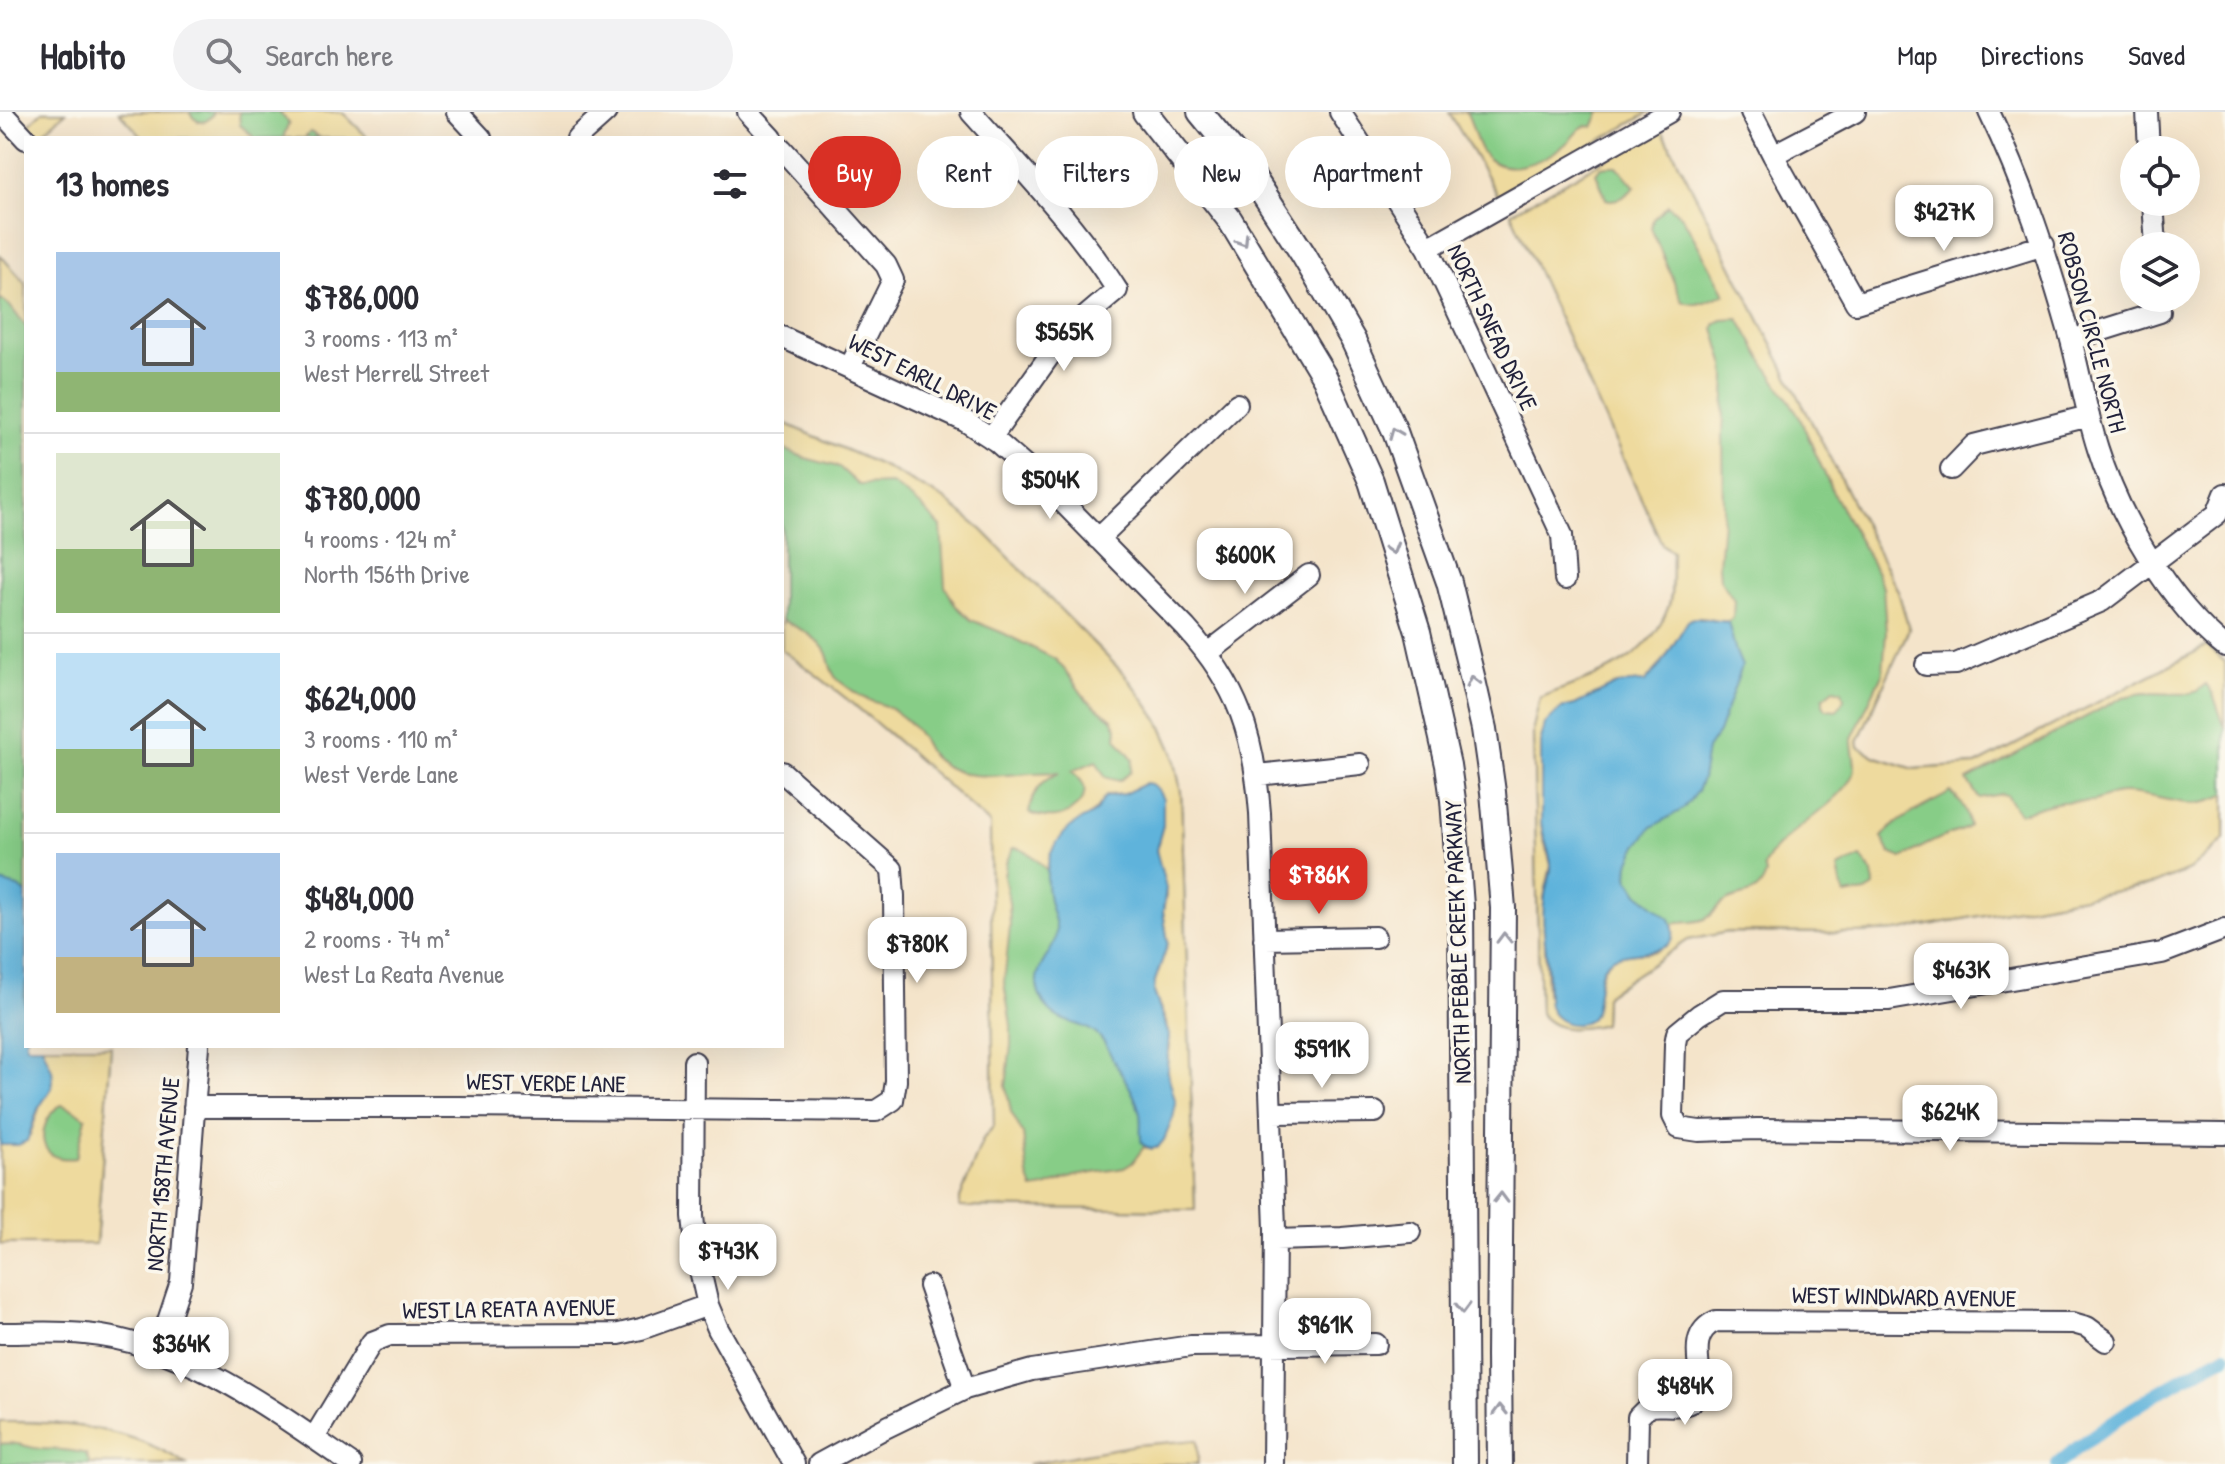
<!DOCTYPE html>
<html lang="en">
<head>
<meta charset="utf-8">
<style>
	body { margin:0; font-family:"Patrick Hand",sans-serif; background:#f2f2f3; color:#2b2b33; height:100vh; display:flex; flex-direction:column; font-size:30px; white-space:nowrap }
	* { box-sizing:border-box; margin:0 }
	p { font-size:26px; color:#7c7c81 }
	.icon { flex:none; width:44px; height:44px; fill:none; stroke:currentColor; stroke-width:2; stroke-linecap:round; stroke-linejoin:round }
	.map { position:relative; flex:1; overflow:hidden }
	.side { position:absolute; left:24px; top:24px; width:760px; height:912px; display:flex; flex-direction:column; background:#fff; border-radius:0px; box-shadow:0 8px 32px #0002 }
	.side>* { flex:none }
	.top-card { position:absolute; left:808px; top:24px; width:760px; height:72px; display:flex; gap:16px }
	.tools { position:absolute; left:2120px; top:24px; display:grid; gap:16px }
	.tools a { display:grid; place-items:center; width:80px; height:80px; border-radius:50%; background:#fff; box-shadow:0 8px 32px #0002; font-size:40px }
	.price { position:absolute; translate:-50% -68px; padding:0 18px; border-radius:16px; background:#fff; color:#222; font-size:26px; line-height:52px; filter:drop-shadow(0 2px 4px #0008) }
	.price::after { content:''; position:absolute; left:50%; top:48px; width:24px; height:18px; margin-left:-12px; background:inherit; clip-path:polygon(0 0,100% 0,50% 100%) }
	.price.current { background:#d93025; color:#fff }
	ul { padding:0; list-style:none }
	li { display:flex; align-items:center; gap:24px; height:200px; padding:0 32px }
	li+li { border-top:2px solid #e1e1e2 }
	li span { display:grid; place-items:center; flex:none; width:224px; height:160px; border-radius:0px; color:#555 }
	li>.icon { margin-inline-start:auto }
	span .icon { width:96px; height:96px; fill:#fffc; stroke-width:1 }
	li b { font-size:34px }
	h2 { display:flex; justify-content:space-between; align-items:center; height:96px; padding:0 32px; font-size:34px }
	.pill { padding:0 28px; border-radius:36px; background:#fff; box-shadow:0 8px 32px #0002; font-size:28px; line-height:72px }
	.pill.current { background:#d93025; color:#fff }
	header { display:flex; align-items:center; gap:48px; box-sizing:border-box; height:112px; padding:0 40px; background:#fff; border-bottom:2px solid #e1e1e2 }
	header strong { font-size:38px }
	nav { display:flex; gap:44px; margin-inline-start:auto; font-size:28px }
	.search { width:560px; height:72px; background:#f2f2f3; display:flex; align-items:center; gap:20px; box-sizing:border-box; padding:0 28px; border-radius:44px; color:#7c7c81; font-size:30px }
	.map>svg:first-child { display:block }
	.green { fill:#87cd87; stroke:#547861; stroke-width:2 }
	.sand { fill:#eeda9e; stroke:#887e6c; stroke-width:2; fill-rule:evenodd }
	.water { fill:#5fb3db; stroke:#406a8b; stroke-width:2 }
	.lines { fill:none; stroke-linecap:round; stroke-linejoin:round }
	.canal { stroke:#5fb3db; stroke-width:14 }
	.minor-casing { stroke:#423f50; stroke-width:24 }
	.major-casing { stroke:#423f50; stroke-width:28 }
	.minor { stroke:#fff; stroke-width:20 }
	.major { stroke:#fff; stroke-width:24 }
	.oneway { stroke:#9c9ca7 }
	.labels { text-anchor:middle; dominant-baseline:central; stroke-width:7; stroke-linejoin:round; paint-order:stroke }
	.street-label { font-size:24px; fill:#22223b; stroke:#fbf7ec }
</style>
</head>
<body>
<header>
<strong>Habito</strong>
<div class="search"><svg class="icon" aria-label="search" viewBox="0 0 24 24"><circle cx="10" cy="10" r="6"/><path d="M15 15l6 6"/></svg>Search here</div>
<nav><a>Map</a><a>Directions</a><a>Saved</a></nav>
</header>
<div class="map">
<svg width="2225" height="1352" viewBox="0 0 2225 1352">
	<rect width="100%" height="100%" fill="#fbf7ec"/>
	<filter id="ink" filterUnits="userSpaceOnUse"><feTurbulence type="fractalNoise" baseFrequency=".0125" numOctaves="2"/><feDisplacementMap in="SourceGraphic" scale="16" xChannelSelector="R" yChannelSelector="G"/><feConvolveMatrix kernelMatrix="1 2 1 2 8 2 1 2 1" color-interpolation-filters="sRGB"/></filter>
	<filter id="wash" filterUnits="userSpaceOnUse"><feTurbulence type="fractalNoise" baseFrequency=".006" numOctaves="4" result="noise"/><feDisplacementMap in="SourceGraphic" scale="32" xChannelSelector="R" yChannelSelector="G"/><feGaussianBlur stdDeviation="1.8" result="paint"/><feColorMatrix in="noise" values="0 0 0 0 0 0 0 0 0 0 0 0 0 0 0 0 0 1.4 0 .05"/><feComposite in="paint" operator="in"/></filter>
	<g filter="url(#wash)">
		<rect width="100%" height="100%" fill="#f4e4ca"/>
		<path class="green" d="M119,0h223l26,26h-225z
			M1449,0h201l-151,85z
			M1661,16l237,463 11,38 -51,112 1,6 17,10 38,12 62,-4 231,-119 18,16v177l-36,31 -34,14 -259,47 -40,2 -128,-1 -40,8 -81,54 -2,3 -1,27c-23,5 -47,10 -64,-11l-7,-284 7,-31c51,-22 107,-32 128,-90 6,-14 3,-41 4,-56l-10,-8 -151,-331z
			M0,143l26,29v762h85l-15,198h-96z
			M782,310l105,46 57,31 38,31 142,144 18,23 18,26 13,29 8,40 14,418 -235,-3v-8l23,-60 11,-13 -4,-302c-67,-61 -134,-122 -208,-174z
			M0,1310c64,-1 131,6 186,42h-186z"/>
		<path class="sand" d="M42,0h24l-29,26 -11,-11z
			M119,0h70c7,12 18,14 25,0h25l1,13 15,13h-112z
			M278,0h64l26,26h-47l-11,-6 -5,6h-22l6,-16z
			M1449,0h17c8,13 8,29 17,41 21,26 59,9 80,-7 7,-5 12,-13 18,-18 6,-4 6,-2 12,-1l7,-15h50l-151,85z
			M1661,16l237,463 11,38 -51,112 1,6 17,10 38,12 62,-4 231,-119 18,16v66l-12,-34 -7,-10 -9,7 -7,3 -47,-1 -20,4 -156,83 12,18 22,-4 5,1 14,19c14,-5 27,-10 42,-12 10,-1 21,0 31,-1 10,-2 18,-8 29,-8 35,-1 72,23 103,1v45l-36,31 -34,14 -259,47 -40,2 -128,-1 -40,8 -81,54 -2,3 -1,27c-23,5 -47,10 -64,-11l-7,-284 7,-31c51,-22 107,-32 128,-90 6,-14 3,-41 4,-56l-10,-8 -151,-331zM1609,54h8l18,21c-8,8 -18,16 -29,12l-10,-26 5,-6zM1668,93l15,13 42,76c-14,5 -29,15 -43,7l-31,-73 2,-9zM1739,207l25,44 34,51 37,83 39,70 9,20 3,45 -3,40 -31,66c-1,13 6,26 1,38 -15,31 -83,64 -89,91l2,7c-8,26 -23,17 -41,28 -8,4 -11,13 -20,17 -10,4 -22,3 -33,5l1,8 -16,19c-11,3 -22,1 -33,3 -27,5 -24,32 -28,53l-45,4 -4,-18 -3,-70v-26l7,-32 -8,-28 -2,-14 2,-91 19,-24 13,-3 42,-21 28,-2 16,-18 27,-42c4,-2 8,-4 13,-4 12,0 21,8 32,0l1,-18 -14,-21 -1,-14 5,-56 -1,-76 3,-55 -1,-12 -11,-38 2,-5 6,-3zM1951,680c10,11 17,17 18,34l-4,3c-22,7 -43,17 -63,29l-12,-5 -8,-16c18,-21 45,-31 69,-45zM1861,745l12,16 1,14 -8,5 -21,3 -3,-7 -4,-20z
			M0,143l26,29v43l-16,-21 -10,-8z
			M782,310l105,46 57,31 38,31 142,144 18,23 18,26 13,29 8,40 14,418 -235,-3v-8l23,-60 11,-13 -4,-302c-67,-61 -134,-122 -208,-174v-30c16,8 35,16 44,32 4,9 4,21 12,28 4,3 20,15 24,17 11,6 24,7 34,15 9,6 19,16 25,26 5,7 7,15 13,20 34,31 85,11 125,15 -19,7 -27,21 -30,40 8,3 16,5 26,4 13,-1 33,-15 29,-31 -2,-6 -8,-11 -12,-15l24,-10 9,16 14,4 12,-9 2,-13 -17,-21 1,-10 -5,-9 -26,-20 -22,-30 -9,-10 -52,-26 -32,-13 -16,-15 -10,-19 -4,-59 -20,-21 -29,-22 -33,1 -20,-18 -34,-9 -23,-10zM1146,671l17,16v26l-7,24 2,13 6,17 2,18 -3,14 5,32 -13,38 -1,11 12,30 4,24 -3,18 2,13 -11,70 -7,2 -7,-2 -12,16 -8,5 -49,8 -30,11 -12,2 -5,-14 -5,-41 -12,-22 -5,-26 5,-41v-20l-7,-42 6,-57 -1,-24 -5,-26 2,-13 7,-15c16,1 24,13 35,23 3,-31 20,-38 42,-56 7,-5 12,-13 17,-20l17,-1z
			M1834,577l8,2 2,8 -7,11 -11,-1 -3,-5v-6z
			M42,934h69l-15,198h-96v-99h18l12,-10 22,-64zM62,993l10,4 14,9 -10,40c-8,1 -19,1 -25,-4 -16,-12 -5,-43 11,-49z
			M0,1310c64,-1 131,6 186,42h-96l-4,-10c-16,-5 -30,-4 -46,-5 -14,-2 -26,-8 -40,-5z
			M1197,1328l1,18 -1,6h-169l108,-19z"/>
		<path class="water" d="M1693,506l35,4 8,30 6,14 -24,67 -11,16 -5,30 -5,12 -14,18 -31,18 -15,19 -8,17 -1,14 10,16 32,26c18,42 -41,28 -59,40 -23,15 -2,63 -33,65 -8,1 -17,-2 -23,-8 -3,-3 -5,-6 -6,-10 -2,-10 -1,-21 -1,-31 -1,-26 -8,-54 -3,-80 1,-10 7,-19 6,-30 -1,-14 -8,-27 -10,-42v-83l4,-16 17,-16 13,-3 34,-17 9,-4 27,-2 16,-17 27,-44z
			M1146,671l5,1 7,6 5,9v26l-7,25 10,38 -3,23 5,32 -13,38 -1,11 15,43 -2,35 9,34 -3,14 -9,22 -6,7 -7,2 -9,-5c-3,-10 0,-20 -2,-30 -4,-19 -14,-33 -24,-49 -8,-13 -10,-26 -24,-34 -16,-10 -36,-8 -47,-26 -23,-36 10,-46 11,-73 1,-9 -3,-16 -5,-24 -5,-16 -6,-39 0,-55 6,-12 16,-25 28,-32 5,-3 11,-5 16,-9 4,-4 6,-10 10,-15l19,-3z
			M0,770l18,5 8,6v88c-4,20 0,44 0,65h16l10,24 1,10 -1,8 -14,21 -11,32 -9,4h-18z"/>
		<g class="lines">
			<path class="canal" d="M2058,1352c50,-43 108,-78 167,-108"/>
		</g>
	</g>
	<g filter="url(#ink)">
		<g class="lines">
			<defs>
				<path id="minor" d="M1,0l25,27
					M457,0l24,26
					M748,0l24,26
					M971,0c51,57 105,113 146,178l-33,28 -34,37 -59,83
					M1340,0l88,136 134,287 3,44
					M1751,0l22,43 83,148 188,-58
					M1989,0c35,72 59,147 81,224 10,37 16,76 28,113 21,67 71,154 127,198
					M2147,0l2,38
					M577,26l29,-26
					M782,37l104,116 7,15 -43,87
					M1773,43l82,-43
					M2153,90l3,44
					M1428,136l241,-136
					M782,225l183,84 31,20 49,43 141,144c53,59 68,107 74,185l15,416 -2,235
					M2071,228l89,-28 -1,-14
					M1951,357l23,-24 115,-29
					M1098,427l139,-135
					M1208,541l101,-78
					M1926,553l30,-1 146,-63 115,-87 8,-20
					M1257,663l103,-11
					M2225,817l-63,24 -273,47h-166l-24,15 -22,18 -2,11 -2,72 6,12 20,3 58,-2 468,5
					M1264,827l111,-2
					M694,950l-1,154 4,41 11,48 10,24 76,135
					M194,995h263l419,4 17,-11 3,-19 -2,-185 -2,-27 -110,-97
					M1271,1001l104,-1
					M1275,1128l67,-2 68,-6
					M929,1174l36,103
					M0,1221c28,0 57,-2 85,1 97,8 189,77 266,130
					M158,1239l23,-69 18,-236
					M314,1326l58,-96 18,-7 229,-1 22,-5 67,-24
					M819,1352l64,-35 82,-40 67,-19 159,-24 185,-2
					M1637,1352l1,-47 11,-11c13,-2 33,3 44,-5 21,-14 -15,-64 23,-80l357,2 14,4 19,14"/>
				<path id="major" d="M1145,0l85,108 95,158 46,103 47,151 30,133 5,35 8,106 4,558
					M1200,0l51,62 52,80 50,86 41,89 55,153 24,98 11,49 9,63 10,116 -4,448 1,108"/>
			</defs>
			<use href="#minor" class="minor-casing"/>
			<use href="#major" class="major-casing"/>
			<use href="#minor" class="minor"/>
			<use href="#major" class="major"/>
		</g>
		<defs><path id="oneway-chevron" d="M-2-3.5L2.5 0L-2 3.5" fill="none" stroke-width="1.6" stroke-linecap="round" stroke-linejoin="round" transform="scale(2)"/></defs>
		<g class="oneway">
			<use href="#oneway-chevron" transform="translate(1243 129) rotate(58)"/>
			<use href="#oneway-chevron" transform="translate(1395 321) rotate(-112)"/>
			<use href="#oneway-chevron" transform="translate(1392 437) rotate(73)"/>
			<use href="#oneway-chevron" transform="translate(1473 569) rotate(-103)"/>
			<use href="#oneway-chevron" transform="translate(1504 826) rotate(-91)"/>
			<use href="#oneway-chevron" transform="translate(1501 1086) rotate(-89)"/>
			<use href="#oneway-chevron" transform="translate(1463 1196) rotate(89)"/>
			<use href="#oneway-chevron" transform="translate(1500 1298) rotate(-91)"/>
		</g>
	</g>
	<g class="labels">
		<g class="street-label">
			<text transform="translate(1493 215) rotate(65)">NORTH SNEAD DRIVE</text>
			<text transform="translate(2093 220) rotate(75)">ROBSON CIRCLE NORTH</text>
			<text transform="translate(923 264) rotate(27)">WEST EARLL DRIVE</text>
			<text transform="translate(1457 830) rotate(-92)">NORTH PEBBLE CREEK PARKWAY</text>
			<text transform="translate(546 970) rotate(1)">WEST VERDE LANE</text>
			<text transform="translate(162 1062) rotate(-85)">NORTH 158TH AVENUE</text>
			<text transform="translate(1904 1184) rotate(1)">WEST WINDWARD AVENUE</text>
			<text transform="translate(509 1196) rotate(-1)">WEST LA REATA AVENUE</text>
		</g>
	</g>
</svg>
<div class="tools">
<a><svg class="icon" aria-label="locate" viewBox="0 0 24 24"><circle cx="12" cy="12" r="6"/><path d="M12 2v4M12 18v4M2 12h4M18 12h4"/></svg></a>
<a><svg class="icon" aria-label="layers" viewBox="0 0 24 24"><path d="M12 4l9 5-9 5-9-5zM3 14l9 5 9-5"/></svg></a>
</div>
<b class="price" style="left:1944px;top:141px">$427K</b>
<b class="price" style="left:1064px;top:261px">$565K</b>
<b class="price" style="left:1050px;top:409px">$504K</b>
<b class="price" style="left:1245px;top:484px">$600K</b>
<b class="price current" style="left:1319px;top:804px">$786K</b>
<b class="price" style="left:917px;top:873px">$780K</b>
<b class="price" style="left:1961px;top:899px">$463K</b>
<b class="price" style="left:1322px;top:978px">$591K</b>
<b class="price" style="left:1950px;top:1041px">$624K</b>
<b class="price" style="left:728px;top:1180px">$743K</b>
<b class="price" style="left:1325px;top:1254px">$961K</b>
<b class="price" style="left:181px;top:1273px">$364K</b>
<b class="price" style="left:1685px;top:1315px">$484K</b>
<div class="top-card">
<a class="pill current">Buy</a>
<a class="pill">Rent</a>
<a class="pill">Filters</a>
<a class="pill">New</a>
<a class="pill">Apartment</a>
</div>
<section class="side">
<h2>13 homes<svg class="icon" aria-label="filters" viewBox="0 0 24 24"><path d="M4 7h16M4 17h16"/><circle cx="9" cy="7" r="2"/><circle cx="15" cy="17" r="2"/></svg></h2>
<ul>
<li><span style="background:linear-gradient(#a9c7e8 75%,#8fb573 0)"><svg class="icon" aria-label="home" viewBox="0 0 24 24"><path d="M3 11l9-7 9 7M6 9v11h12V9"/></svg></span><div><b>$786,000</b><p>3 rooms · 113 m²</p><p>West Merrell Street</p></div></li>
<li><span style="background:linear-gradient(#dfe7d0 60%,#8fb573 0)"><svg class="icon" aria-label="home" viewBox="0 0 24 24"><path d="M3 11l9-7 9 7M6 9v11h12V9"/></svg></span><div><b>$780,000</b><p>4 rooms · 124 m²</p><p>North 156th Drive</p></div></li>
<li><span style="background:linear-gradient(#bfe0f5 60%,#8fb573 0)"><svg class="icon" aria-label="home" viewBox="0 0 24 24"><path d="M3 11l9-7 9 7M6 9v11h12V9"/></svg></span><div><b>$624,000</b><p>3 rooms · 110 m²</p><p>West Verde Lane</p></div></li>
<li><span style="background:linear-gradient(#a9c7e8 65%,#c2b280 0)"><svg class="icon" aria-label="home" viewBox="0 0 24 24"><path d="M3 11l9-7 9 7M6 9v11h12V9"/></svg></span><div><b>$484,000</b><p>2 rooms · 74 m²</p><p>West La Reata Avenue</p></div></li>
</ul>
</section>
</div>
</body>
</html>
